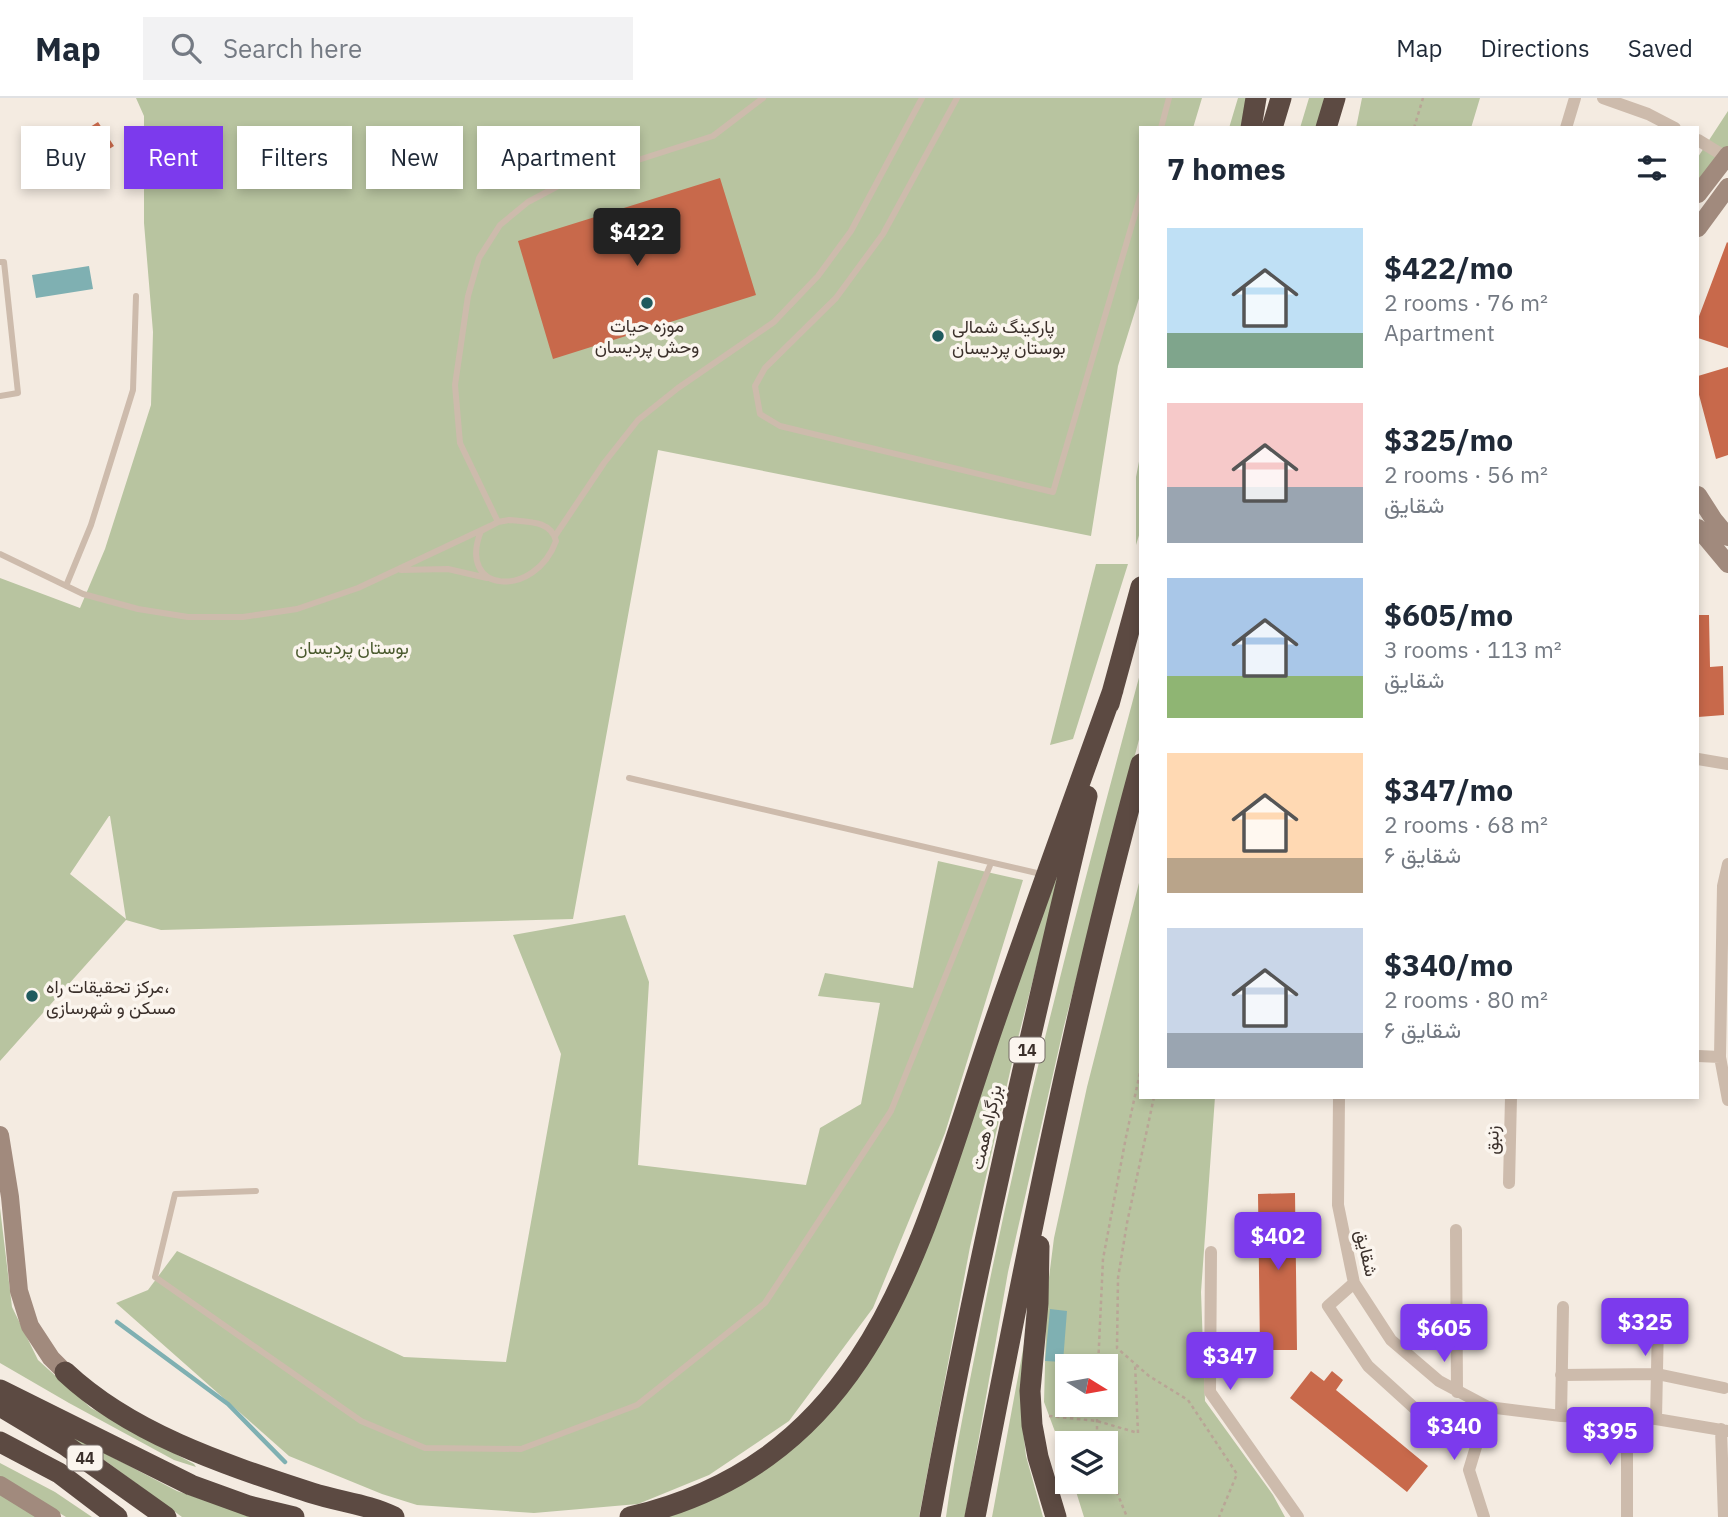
<!DOCTYPE html>
<html lang="en">
<head>
<meta charset="utf-8">
<style>
	body { margin:0; font-family:"IBM Plex Sans",Vazirmatn,sans-serif; background:#f2f2f3; color:#1f2937; height:100vh; display:flex; flex-direction:column; font-size:26px; white-space:nowrap }
	* { box-sizing:border-box; margin:0 }
	p { font-size:23px; color:#747a83 }
	.icon { flex:none; width:38px; height:38px; fill:none; stroke:currentColor; stroke-width:2; stroke-linecap:round; stroke-linejoin:round }
	.map { position:relative; flex:1; overflow:hidden }
	.side { position:absolute; left:1139px; top:28px; width:560px; height:973px; display:flex; flex-direction:column; background:#fff; border-radius:0px; box-shadow:0 4px 10px #0003 }
	.side>* { flex:none }
	.top-card { position:absolute; left:21px; top:28px; width:665px; height:63px; display:flex; gap:14px }
	.needle { width:46px; rotate:101deg }
	.tools { position:absolute; left:1055px; top:1256px; display:grid; gap:14px }
	.tools a { display:grid; place-items:center; width:63px; height:63px; border-radius:0px; background:#fff; box-shadow:0 4px 10px #0003; font-size:35px }
	.price { position:absolute; translate:-50% -60px; padding:0 16px; border-radius:7px; background:#7c3aed; color:#fff; font-size:23px; line-height:46px; filter:drop-shadow(0 2px 4px #0008) }
	.price::after { content:''; position:absolute; left:50%; top:42px; width:21px; height:16px; margin-left:-10px; background:inherit; clip-path:polygon(0 0,100% 0,50% 100%) }
	.price.active { background:#222; color:#fff }
	ul { padding:0; list-style:none }
	li { display:flex; align-items:center; gap:21px; height:175px; padding:0 28px }
	li span { display:grid; place-items:center; flex:none; width:196px; height:140px; border-radius:0px; color:#555 }
	li>.icon { margin-inline-start:auto }
	span .icon { width:84px; height:84px; fill:#fffc; stroke-width:1 }
	li b { font-size:30px }
	h2 { display:flex; justify-content:space-between; align-items:center; height:84px; padding:0 28px; font-size:30px }
	.chip { padding:0 24px; border-radius:0px; background:#fff; box-shadow:0 4px 10px #0003; font-size:24px; line-height:63px }
	.chip.active { background:#7c3aed; color:#fff }
	header { display:flex; align-items:center; gap:42px; box-sizing:border-box; height:98px; padding:0 35px; background:#fff; border-bottom:2px solid #e0e1e3 }
	header strong { font-size:33px }
	nav { display:flex; gap:38px; margin-inline-start:auto; font-size:24px }
	.search { width:490px; height:63px; background:#f2f2f3; display:flex; align-items:center; gap:18px; box-sizing:border-box; padding:0 24px; border-radius:0px; color:#747a83; font-size:26px }
	.map>svg:first-child { display:block }
	.green { fill:#b8c4a0; fill-rule:evenodd }
	.water { fill:#7fb0b2 }
	.lines { fill:none; stroke-linecap:round; stroke-linejoin:round }
	.stream { stroke:#7fb0b2; stroke-width:4.5 }
	.building { fill:#c8694b }
	.path { stroke:#b9a596; stroke-width:2.5; stroke-dasharray:3.5 3.5; stroke-linecap:butt }
	.lane { stroke:#cdbbac; stroke-width:6 }
	.street { stroke:#cdbbac; stroke-width:12 }
	.secondary { stroke:#a18a7d; stroke-width:18 }
	.highway { stroke:#5c4a42; stroke-width:21 }
	.poi-dot { fill:#1f5a5e; stroke:#fbf5ee; stroke-width:2.5 }
	.labels { text-anchor:middle; dominant-baseline:central; stroke-width:7; stroke-linejoin:round; paint-order:stroke }
	.shield { fill:#fbf5ee; stroke:#756b66; stroke-width:2 }
	.shield-label { font-size:16px; font-weight:bold; fill:#3b302b }
	.poi-label { font-size:18px; fill:#3b302b; stroke:#fbf5ee; text-anchor:start }
	.park-label { font-size:18px; fill:#4a5a2e; stroke:#fbf5ee }
	.street-label { font-size:18px; fill:#3b302b; stroke:#fbf5ee }
</style>
</head>
<body>
<header>
<strong>Map</strong>
<div class="search"><svg class="icon" aria-label="search" viewBox="0 0 24 24"><circle cx="10" cy="10" r="6"/><path d="M15 15l6 6"/></svg>Search here</div>
<nav><a>Map</a><a>Directions</a><a>Saved</a></nav>
</header>
<div class="map">
<svg width="1728" height="1419" viewBox="0 0 1728 1419">
	<rect width="100%" height="100%" fill="#f4ebe1"/>
	<path class="green" d="M136,0h1066l-9,30h-52v164l-23,74 -27,170 -433,-86 -85,469 -412,11 -35,-10 -126,141v-483l80,30 25,-59 46,-144 2,-73 -9,-109v-107zM109,718h1l16,103 -56,-45z
		M1238,0h13l-6,30h-16z
		M1309,0h16l-9,30h-16z
		M1362,0h118l-9,30h-115z
		M1728,13v36l-30,40v-30z
		M1141,353v78l-5,16v-68z
		M1096,466h32l-55,175 -23,6z
		M1141,572v62l-77,294 -56,246 -43,245h-19c9,-68 24,-136 37,-203 43,-217 101,-431 158,-644z
		M1066,753l-51,199 -45,197 -51,270h-267l144,-73 24,-22 25,-28 24,-33 31,-57z
		M938,763l85,19 -78,253 -72,175 -84,113 -80,54 -71,29 -104,9 -117,-8 -35,-11 -93,-38 -173,-153 32,-13 29,-39 227,106 102,5 55,-308 -48,-119 112,-20 24,67 -11,183 168,20 14,-57 41,-24 19,-101 -62,-7 7,-23 88,15z
		M1141,777v222h74l-14,195 4,109 68,94 12,22h-201l-11,-35h33v-38h-38l-1,20 -23,-62 3,-109 7,-55 33,-151zM1068,1269h38v38h-38z
		M0,1110l12,99 26,53 53,48 103,56 2,3 -22,-7 -105,-57 -69,-40z
		M1032,1203l-11,110 5,45 17,61h-51z
		M13,1307l164,86 79,26h-74l-75,-55z
		M0,1365l55,29 37,25h-26l-66,-40z
		M0,1394l42,25h-42z"/>
	<path class="water" d="M89,168l4,23 -57,9 -4,-23z
		M1050,1211l17,2 -4,51 -18,-1z"/>
	<g class="lines">
		<path class="stream" d="M117,1224l111,82 57,58"/>
	</g>
	<path class="building" d="M98,24l16,24 -28,17 -15,-24z
		M720,80l36,117 -203,64 -35,-118z
		M1727,144l1,1v105l-30,-10v-19z
		M1728,269v88l-12,4 -18,-68v-15z
		M1698,517h11l1,52 13,-1 1,49 -26,2z
		M1295,1095l2,157h-37l-2,-156z
		M1311,1273l13,10 8,-10 11,9 -7,10 92,76 -21,26 -117,-94z"/>
	<g class="lines">
		<path class="path" d="M1414,30l9,-30
			M1154,999l-27,126 -9,55 -1,70 32,28 39,24 49,74 -18,43
			M1098,1269l5,-108 23,-122 15,-69
			M1097,1307v25l3,14
			M1049,1318l48,5 41,12 -3,-70
			M1106,1368l21,51"/>
		<path class="lane" d="M957,0l-74,136 -47,64 -71,70 -10,18 5,28 20,12 273,66 88,-298
			M1161,30l8,-30
			M0,164h4l14,131 -18,3
			M509,422c18,2 42,0 47,21 -21,58 -100,53 -75,-10l17,-9z
			M498,424l-38,-79 -5,-58 13,-89 11,-38 21,-33 28,-23 32,-17 153,-49 50,-38
			M555,438l49,-73 34,-43 40,-32 96,-66 44,-46 33,-45 71,-133
			M0,456l83,40 55,15 50,8h55l54,-8 61,-21 132,-62
			M401,472l47,-1 39,9
			M66,488l25,-61 42,-135 3,-94
			M629,680l412,96
			M256,1093l-81,3 -20,83 206,144 64,27 96,1 116,-44 128,-102 126,-192 100,-248"/>
		<path class="street" d="M1603,0l45,16 27,14
			M1566,30l9,-30
			M1698,42l28,17
			M1698,661l30,5
			M1728,766l-5,22 -3,171 8,43
			M1698,958l22,1
			M1339,999l-1,108 16,78 37,57 48,41 49,26 73,9 95,3 72,12
			M1509,1085l2,-86
			M1456,1132l1,162
			M1211,1154l-1,140 88,125
			M1354,1185l-26,23 40,60 54,49 57,24
			M1561,1277l96,-1 67,14
			M1561,1318l2,-109
			M1656,1321l2,-98
			M1721,1331l3,88
			M1484,1419l-15,-47 19,-63
			M1627,1419v-100"/>
		<path class="secondary" d="M1698,96l30,-39
			M1698,130l30,-41
			M1698,397l16,25 14,17
			M1698,430l30,36
			M0,1037l10,62 9,94 11,35 21,32 14,14
			M0,1387l52,32"/>
		<path class="highway" d="M1251,30l5,-30
			M1272,30l9,-30
			M1326,30l9,-30
			M1109,606l32,-117
			M1039,1148l-1,57 -8,88 2,34 6,32 18,60
			M65,1274c67,63 162,93 247,121 28,9 56,11 82,24
			M0,1292l191,95 58,21 45,11
			M0,1308l65,39 101,72
			M0,1344l59,31 58,44
			M630,1419c253,-59 292,-288 366,-499 38,-110 78,-219 117,-328
			M930,1419c44,-242 100,-481 157,-721
			M975,1419c49,-252 98,-505 166,-753"/>
	</g>
	<g class="poi-dot">
		<circle cx="647" cy="205" r="7"/>
		<circle cx="938" cy="238" r="7"/>
		<circle cx="32" cy="898" r="7"/>
	</g>
	<g class="labels">
		<g class="shield">
			<rect x="1009.5" y="939.5" width="35" height="25" rx="5"/>
			<rect x="67.5" y="1347.5" width="35" height="25" rx="5"/>
		</g>
		<g class="shield-label">
			<text x="1027" y="952">14</text>
			<text x="85" y="1360">44</text>
		</g>
		<g class="poi-label">
			<text x="647" y="227" text-anchor="middle">موزه حیات<tspan x="647" dy="21">وحش پردیسان</tspan></text>
			<text x="952" y="228">پارکینگ شمالی<tspan x="952" dy="21">بوستان پردیسان</tspan></text>
			<text x="46" y="888">مرکز تحقیقات راه،<tspan x="46" dy="21">مسکن و شهرسازی</tspan></text>
		</g>
		<g class="park-label">
			<text x="352" y="549">بوستان پردیسان</text>
		</g>
		<g class="street-label">
			<text transform="translate(986 1029) rotate(-77)">بزرگراه همت</text>
			<text transform="translate(1492 1042) rotate(-89)">زنبق</text>
			<text transform="translate(1367 1155) rotate(77)">شقایق</text>
		</g>
	</g>
</svg>
<div class="tools">
<a><svg class="needle" viewBox="-14 -14 28 28"><path d="M0-13l5 13h-10z" fill="#e53935"/><path d="M0 13l5-13h-10z" fill="#747a83"/></svg></a>
<a><svg class="icon" aria-label="layers" viewBox="0 0 24 24"><path d="M12 4l9 5-9 5-9-5zM3 14l9 5 9-5"/></svg></a>
</div>
<b class="price active" style="left:637px;top:170px">$422</b>
<b class="price" style="left:1278px;top:1174px">$402</b>
<b class="price" style="left:1645px;top:1260px">$325</b>
<b class="price" style="left:1444px;top:1266px">$605</b>
<b class="price" style="left:1230px;top:1294px">$347</b>
<b class="price" style="left:1454px;top:1364px">$340</b>
<b class="price" style="left:1610px;top:1369px">$395</b>
<div class="top-card">
<a class="chip">Buy</a>
<a class="chip active">Rent</a>
<a class="chip">Filters</a>
<a class="chip">New</a>
<a class="chip">Apartment</a>
</div>
<section class="side">
<h2>7 homes<svg class="icon" aria-label="filters" viewBox="0 0 24 24"><path d="M4 7h16M4 17h16"/><circle cx="9" cy="7" r="2"/><circle cx="15" cy="17" r="2"/></svg></h2>
<ul>
<li><span style="background:linear-gradient(#bfe0f5 75%,#7fa58c 0)"><svg class="icon" aria-label="home" viewBox="0 0 24 24"><path d="M3 11l9-7 9 7M6 9v11h12V9"/></svg></span><div><b>$422/mo</b><p>2 rooms · 76 m²</p><p>Apartment</p></div></li>
<li><span style="background:linear-gradient(#f6c9c9 60%,#9aa5b1 0)"><svg class="icon" aria-label="home" viewBox="0 0 24 24"><path d="M3 11l9-7 9 7M6 9v11h12V9"/></svg></span><div><b>$325/mo</b><p>2 rooms · 56 m²</p><p>شقایق</p></div></li>
<li><span style="background:linear-gradient(#a9c7e8 70%,#8fb573 0)"><svg class="icon" aria-label="home" viewBox="0 0 24 24"><path d="M3 11l9-7 9 7M6 9v11h12V9"/></svg></span><div><b>$605/mo</b><p>3 rooms · 113 m²</p><p>شقایق</p></div></li>
<li><span style="background:linear-gradient(#ffd9b3 75%,#b9a48a 0)"><svg class="icon" aria-label="home" viewBox="0 0 24 24"><path d="M3 11l9-7 9 7M6 9v11h12V9"/></svg></span><div><b>$347/mo</b><p>2 rooms · 68 m²</p><p>شقایق ۶</p></div></li>
<li><span style="background:linear-gradient(#c9d6e8 75%,#9aa5b1 0)"><svg class="icon" aria-label="home" viewBox="0 0 24 24"><path d="M3 11l9-7 9 7M6 9v11h12V9"/></svg></span><div><b>$340/mo</b><p>2 rooms · 80 m²</p><p>شقایق ۶</p></div></li>
</ul>
</section>
</div>
</body>
</html>
